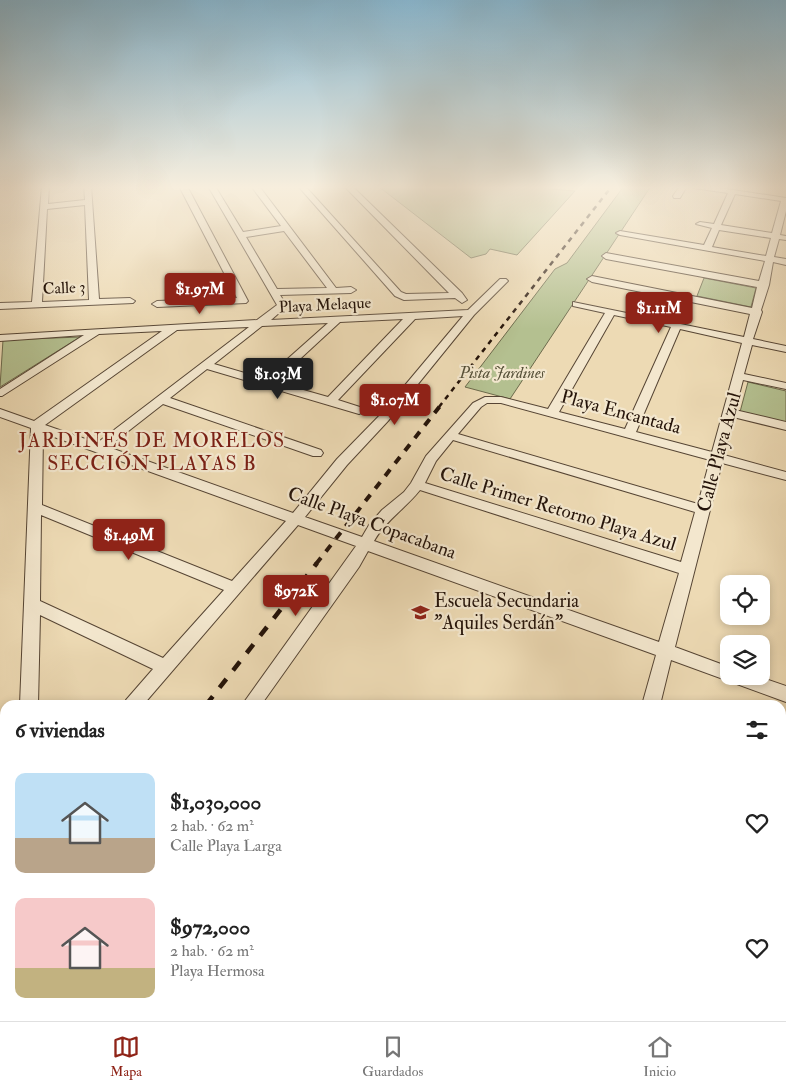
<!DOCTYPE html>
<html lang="es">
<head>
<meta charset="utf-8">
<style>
	body { margin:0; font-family:"IM FELL Double Pica",serif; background:#f6f6f6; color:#222; height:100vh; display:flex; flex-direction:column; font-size:19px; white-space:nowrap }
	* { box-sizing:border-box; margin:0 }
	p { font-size:16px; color:#767676 }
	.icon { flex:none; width:28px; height:28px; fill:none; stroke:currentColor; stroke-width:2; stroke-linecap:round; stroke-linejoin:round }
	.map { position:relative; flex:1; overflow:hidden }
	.drawer { position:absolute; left:0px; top:700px; width:786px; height:321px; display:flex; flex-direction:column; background:#fff; border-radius:15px 15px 0 0; box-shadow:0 2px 8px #0003 }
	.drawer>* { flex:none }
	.tools { position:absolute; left:720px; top:575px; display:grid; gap:10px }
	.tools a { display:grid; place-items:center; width:50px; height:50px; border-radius:10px; background:#fff; box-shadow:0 2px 8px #0003; font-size:25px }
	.price { position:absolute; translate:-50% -42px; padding:0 11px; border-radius:5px; background:#8f2418; color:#fff; font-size:16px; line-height:32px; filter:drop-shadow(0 1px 2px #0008) }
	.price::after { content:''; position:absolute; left:50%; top:30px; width:15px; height:11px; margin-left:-8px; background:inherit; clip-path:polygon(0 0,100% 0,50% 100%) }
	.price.on { background:#222; color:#fff }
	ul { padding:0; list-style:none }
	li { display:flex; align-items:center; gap:15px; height:125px; padding:0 15px }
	li span { display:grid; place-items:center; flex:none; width:140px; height:100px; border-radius:10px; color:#555 }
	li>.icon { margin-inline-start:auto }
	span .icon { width:60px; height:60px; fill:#fffc; stroke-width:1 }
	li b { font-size:21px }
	h2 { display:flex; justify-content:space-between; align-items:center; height:60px; padding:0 15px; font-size:21px }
	.menu { display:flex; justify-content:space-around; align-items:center; height:70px; border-top:1px solid #e0e0e0; background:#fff; font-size:14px; color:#767676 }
	.menu a { display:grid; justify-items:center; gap:2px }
	.menu .on { color:#8f2418 }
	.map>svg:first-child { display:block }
	.green { fill:#b4c090; stroke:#6c6a4c }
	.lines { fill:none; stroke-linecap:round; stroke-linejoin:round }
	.minor-casing { stroke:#564534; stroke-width:2 }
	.minor { fill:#f3e7ce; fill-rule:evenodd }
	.rail-far3 { stroke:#241309; stroke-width:2.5; stroke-dasharray:5 5; stroke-linecap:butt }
	.rail-far2 { stroke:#241309; stroke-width:4; stroke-dasharray:8 8; stroke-linecap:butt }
	.rail-far1 { stroke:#241309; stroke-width:4.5; stroke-dasharray:11 11; stroke-linecap:butt }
	.rail { stroke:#241309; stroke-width:5.5; stroke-dasharray:14 14; stroke-linecap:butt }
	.labels { text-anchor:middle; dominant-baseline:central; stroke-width:4.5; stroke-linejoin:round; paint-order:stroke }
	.far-street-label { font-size:16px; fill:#241309; stroke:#f3e7ce }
	.far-park-label { font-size:16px; font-style:italic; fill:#565038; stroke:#f3e7ce }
	.street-label { font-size:19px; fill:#241309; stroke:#f3e7ce }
	.poi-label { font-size:19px; fill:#241309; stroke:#f3e7ce; text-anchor:start }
	.neighbourhood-label { font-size:20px; letter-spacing:1px; fill:#7a1f14; stroke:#f3e7ce }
</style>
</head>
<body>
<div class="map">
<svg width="786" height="1021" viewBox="0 0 786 1021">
	<rect width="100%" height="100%" fill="#eddab4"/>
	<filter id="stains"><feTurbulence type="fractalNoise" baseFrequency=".004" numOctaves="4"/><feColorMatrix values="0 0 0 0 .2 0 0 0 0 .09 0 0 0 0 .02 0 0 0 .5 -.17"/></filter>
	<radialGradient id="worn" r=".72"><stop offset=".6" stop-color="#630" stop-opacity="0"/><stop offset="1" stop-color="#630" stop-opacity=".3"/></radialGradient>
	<path class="green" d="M378,186h137l60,5 -58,64 -27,-6 -4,5 -15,4z
		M624,186h27l-141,213 -45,-12 90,-118 12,-6z
		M704,278l52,10 -5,19 -54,-11z
		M80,337l-80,50 3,-47z
		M748,382l38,9v32l-46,-11z"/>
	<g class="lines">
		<defs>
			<path id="minor" d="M42,186h7l-1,18 37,-4 -1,-14h7l8,113 31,-1 5,3 -2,2 -133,6v-6l32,-1zM85,205l4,95 -47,2 5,-93z
				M179,186h8l61,115 -2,2 -89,4 -5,-3 5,-3 80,-3z
				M208,186h7l28,46 38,-6 -30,-40h8l77,102 15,-1 5,3 -5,3 -71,2 7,11 -16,14 197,-10 32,-31h6l2,2 -34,34 -86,106 -41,44 -42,52 57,20 7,-12 13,-15 22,-18 7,-9 15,-27 47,-53 12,-6h16l47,12 57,-96 -32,-7v-4l171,35 6,-23 -158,-32 -5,-3 5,-3 160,32 5,-21 -151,-28 -4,-3 4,-3 153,28 6,-20 -145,-26 -4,-2 4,-2 84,14 8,-17 -16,-4 4,-2 14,2 14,-31 -34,-5 -3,-2h16l79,12v13l-6,24 6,1v4l-7,-1 -5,18 12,2v6l-13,-3 -4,23 -8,25 1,2 -9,27 33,7v6l-34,-7 -8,29 42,9v6l-43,-9 -8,30 51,12v8l-53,-13 -9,38 62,17v8l-64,-17 -47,184 54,20v9h28l29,10v16l-115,-42 -11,45h-18l14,-50 -288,-104 -9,16 -98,138h-19l114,-159 -58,-21 -155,180h-20l3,-5 27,-31 -113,-54 -2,90h-18l11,-277 -31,-11v-8l34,12 128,-90 -63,3 -97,62h-2v-7l84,-54 -84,6v-6l257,-15 20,-15zM735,194l46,7 -9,32 -51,-8zM719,230l52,8 -5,18 -54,-9zM284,231l43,57 -50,1 -31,-52zM614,315l57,12 -46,102 -66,-17zM463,316l-83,99 -43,44 -44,54 -185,-66 55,-43 150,52h8l2,-3 -2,-3 -151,-52 37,-29 152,45 4,-2 2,-2 -2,-2 -25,-8 77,-81zM403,319l-75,78 -53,-15 65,-60zM328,323l-63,56 -51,-15 48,-38zM249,327l-152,116 -52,-18 132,-95zM680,329l62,14 -30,109 -76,-20zM487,403h14l209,57 -12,44 -240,-70 23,-27zM43,433l243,88 -54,60 -190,-76zM453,440l242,72 -14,50 -256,-79 11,-22zM420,490l259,83 -20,69 -285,-101c12,-21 31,-32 46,-51zM41,515l183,75 -61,68 -123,-57z
				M298,186h7l96,106 5,2 43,-1 -105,-107h8l110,107 5,7 -5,3 -7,-5 -51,2 -9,-4z
				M680,186h7l-7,12h-6l-1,-2z
				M781,801l5,2v20l-5,-2z
				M5,847v23l-5,2v-23z
				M781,944l5,2v22l-5,-2z
				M9,1016h26l-2,5h-26z
				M183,1016h29l2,5h-29z
				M541,1016h31l2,5h-31z
				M740,1016h24l-1,5h-24z"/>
		</defs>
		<use href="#minor" class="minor-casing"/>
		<use href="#minor" class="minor"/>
		<path class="rail-far3" d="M439,407l173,-221"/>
		<path class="rail-far2" d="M316,564l124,-158"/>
		<path class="rail-far1" d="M206,705l111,-142"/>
		<path class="rail" d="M0,969l5,-7"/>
	</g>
	<linearGradient id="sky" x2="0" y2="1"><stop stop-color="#88b7d0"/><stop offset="0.57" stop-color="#f7eedd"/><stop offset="1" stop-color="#f7eedd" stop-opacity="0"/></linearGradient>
	<rect width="786" height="329" fill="url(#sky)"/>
	<defs>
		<symbol id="school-bare" viewBox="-9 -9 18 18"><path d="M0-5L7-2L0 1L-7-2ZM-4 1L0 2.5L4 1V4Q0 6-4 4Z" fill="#8f2418" stroke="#f3e7ce" stroke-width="2.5" paint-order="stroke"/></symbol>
	</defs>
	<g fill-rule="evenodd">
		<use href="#school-bare" x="408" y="600" width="25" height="25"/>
	</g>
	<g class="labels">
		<g class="far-street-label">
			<text transform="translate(64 288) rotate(-3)">Calle 3</text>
			<text transform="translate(325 305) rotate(-3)">Playa Melaque</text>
		</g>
		<g class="far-park-label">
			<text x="502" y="373">Pista Jardines</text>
		</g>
		<g class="street-label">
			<text transform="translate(621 412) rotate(15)">Playa Encantada</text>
			<text transform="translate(719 452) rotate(-75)">Calle Playa Azul</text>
			<text transform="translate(558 509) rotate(17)">Calle Primer Retorno Playa Azul</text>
			<text transform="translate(372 523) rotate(20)">Calle Playa Copacabana</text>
		</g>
		<g class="poi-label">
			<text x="434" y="601">Escuela Secundaria<tspan x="434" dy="22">"Aquiles Serdán"</tspan></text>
		</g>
		<g class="neighbourhood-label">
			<text x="152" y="440">JARDINES DE MORELOS<tspan x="152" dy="23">SECCIÓN PLAYAS B</tspan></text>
		</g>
	</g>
	<rect width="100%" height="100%" filter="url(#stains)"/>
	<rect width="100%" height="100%" fill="url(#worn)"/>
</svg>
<div class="tools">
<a><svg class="icon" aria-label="locate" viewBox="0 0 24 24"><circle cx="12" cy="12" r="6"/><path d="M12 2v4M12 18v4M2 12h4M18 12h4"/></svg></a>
<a><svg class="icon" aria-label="layers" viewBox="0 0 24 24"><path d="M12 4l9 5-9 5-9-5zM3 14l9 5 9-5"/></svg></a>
</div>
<b class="price" style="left:200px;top:315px">$1.97M</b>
<b class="price" style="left:659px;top:334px">$1.11M</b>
<b class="price on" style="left:278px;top:400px">$1.03M</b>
<b class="price" style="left:395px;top:426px">$1.07M</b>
<b class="price" style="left:129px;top:561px">$1.49M</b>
<b class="price" style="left:296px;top:617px">$972K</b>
<section class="drawer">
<h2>6 viviendas<svg class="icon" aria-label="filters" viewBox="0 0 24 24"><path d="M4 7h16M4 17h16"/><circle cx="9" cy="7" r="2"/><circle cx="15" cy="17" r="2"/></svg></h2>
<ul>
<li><span style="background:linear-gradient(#bfe0f5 65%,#b9a48a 0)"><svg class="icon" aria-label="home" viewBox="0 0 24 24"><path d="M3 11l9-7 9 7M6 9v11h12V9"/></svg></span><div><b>$1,030,000</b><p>2 hab. · 62 m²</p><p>Calle Playa Larga</p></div><svg class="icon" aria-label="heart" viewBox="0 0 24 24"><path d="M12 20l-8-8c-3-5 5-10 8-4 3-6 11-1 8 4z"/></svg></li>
<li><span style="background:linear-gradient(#f6c9c9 70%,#c2b280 0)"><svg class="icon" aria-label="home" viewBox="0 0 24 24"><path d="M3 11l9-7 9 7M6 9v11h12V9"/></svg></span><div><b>$972,000</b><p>2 hab. · 62 m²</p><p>Playa Hermosa</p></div><svg class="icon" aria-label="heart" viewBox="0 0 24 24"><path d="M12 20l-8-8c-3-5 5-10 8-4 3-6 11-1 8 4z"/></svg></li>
</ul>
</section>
</div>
<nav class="menu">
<a class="on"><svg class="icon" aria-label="map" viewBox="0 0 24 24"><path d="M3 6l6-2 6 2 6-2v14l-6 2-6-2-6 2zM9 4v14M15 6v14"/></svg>Mapa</a>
<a><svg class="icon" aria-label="saved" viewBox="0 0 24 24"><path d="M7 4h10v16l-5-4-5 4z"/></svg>Guardados</a>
<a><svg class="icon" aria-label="home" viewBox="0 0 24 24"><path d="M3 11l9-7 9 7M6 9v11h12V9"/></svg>Inicio</a>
</nav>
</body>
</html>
